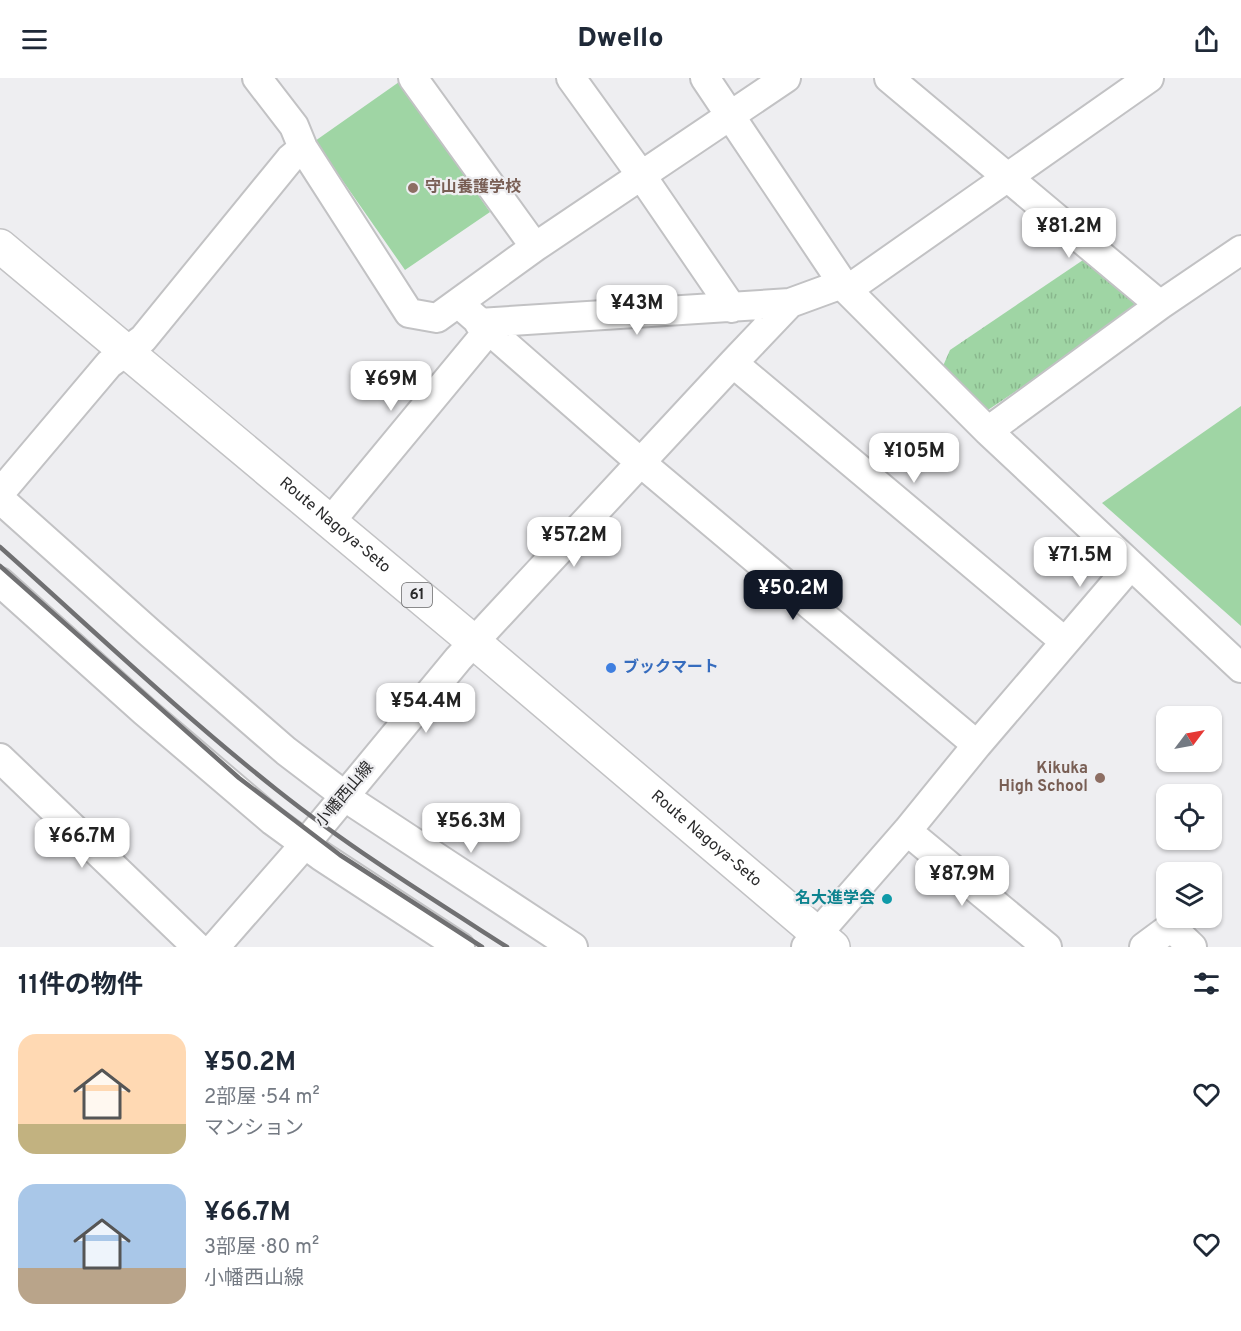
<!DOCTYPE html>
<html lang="ja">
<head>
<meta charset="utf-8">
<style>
	body { margin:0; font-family:Overpass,"Noto Sans JP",sans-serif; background:#f6f6f7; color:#1f2937; height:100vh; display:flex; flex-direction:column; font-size:22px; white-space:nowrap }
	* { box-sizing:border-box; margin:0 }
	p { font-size:20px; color:#747a83 }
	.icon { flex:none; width:33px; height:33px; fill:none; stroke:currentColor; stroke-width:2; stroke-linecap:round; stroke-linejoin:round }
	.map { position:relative; height:869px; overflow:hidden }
	.panel { display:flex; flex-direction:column; background:#fff; flex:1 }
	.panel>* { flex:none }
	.needle { width:39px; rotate:58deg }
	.fabs { position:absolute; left:1156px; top:628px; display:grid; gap:12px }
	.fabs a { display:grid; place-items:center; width:66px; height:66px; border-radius:12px; background:#fff; box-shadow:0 2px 4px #0004; font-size:30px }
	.price { position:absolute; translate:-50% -51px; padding:0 14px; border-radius:12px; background:#fff; color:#222; font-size:20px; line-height:39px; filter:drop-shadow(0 2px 3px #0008) }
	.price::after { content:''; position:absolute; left:50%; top:36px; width:18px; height:14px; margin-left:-9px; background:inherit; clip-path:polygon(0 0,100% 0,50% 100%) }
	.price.on { background:#111827; color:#fff }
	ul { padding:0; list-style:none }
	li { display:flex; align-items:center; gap:18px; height:150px; padding:0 18px }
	li span { display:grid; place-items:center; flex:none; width:168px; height:120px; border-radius:18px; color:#555 }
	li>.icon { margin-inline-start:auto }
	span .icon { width:72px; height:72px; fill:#fffc; stroke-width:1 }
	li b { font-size:26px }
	h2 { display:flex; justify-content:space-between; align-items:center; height:72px; padding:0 18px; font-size:26px }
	header { display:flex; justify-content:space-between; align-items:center; height:78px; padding:0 18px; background:#fff; font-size:27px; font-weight:800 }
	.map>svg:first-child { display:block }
	.grass { fill:#9fd5a4 }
	.park { fill:url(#park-tufts) }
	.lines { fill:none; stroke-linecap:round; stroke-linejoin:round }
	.minor-casing { stroke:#c2c2c4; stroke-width:32 }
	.major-casing { stroke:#c2c2c4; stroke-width:36 }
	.minor { stroke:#fff; stroke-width:28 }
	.major { stroke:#fff; stroke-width:33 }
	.rail { stroke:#707072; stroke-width:4.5 }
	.education-dot { fill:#8d6e63; stroke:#eeeef1; stroke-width:2 }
	.shop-dot { fill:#3f7fe0; stroke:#eeeef1; stroke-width:2 }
	.culture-dot { fill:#0f9aa8; stroke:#eeeef1; stroke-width:2 }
	.labels { text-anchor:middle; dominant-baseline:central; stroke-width:4.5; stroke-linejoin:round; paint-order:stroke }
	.shield { fill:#eeeef1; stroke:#666667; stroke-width:1.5 }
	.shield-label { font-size:15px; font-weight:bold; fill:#2b2b2c }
	.education-label { font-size:16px; font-weight:bold; fill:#785e54; stroke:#eeeef1; text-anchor:start }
	.street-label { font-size:16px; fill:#2b2b2c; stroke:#eeeef1 }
	.shop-label { font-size:16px; font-weight:bold; fill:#366cbe; stroke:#eeeef1; text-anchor:start }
	.culture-label { font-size:16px; font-weight:bold; fill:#0d838f; stroke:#eeeef1; text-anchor:end }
</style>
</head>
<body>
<header><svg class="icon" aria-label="menu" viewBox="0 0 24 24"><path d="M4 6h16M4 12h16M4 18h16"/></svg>Dwello<svg class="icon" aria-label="share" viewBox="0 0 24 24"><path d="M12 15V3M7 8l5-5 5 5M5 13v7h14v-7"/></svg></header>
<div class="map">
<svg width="1241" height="869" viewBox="0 0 1241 869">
	<defs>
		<pattern id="park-tufts" width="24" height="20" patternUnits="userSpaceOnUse" patternTransform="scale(1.5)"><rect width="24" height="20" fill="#9fd5a4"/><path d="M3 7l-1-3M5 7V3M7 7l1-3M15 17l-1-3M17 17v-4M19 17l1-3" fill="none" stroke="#89b78d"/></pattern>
	</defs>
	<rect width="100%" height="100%" fill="#eeeef1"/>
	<path class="grass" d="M399,4l91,130 -85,58 -90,-129z
		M1241,328v220l-139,-123z"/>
	<path class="park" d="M1089,178l52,42 -5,12 -151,102 -42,-46 7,-16z"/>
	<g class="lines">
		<defs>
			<path id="minor" d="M257,0l37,48 9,22 106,165 28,5 98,-71 251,-169
				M413,0l122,169
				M571,0l70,97 91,133
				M705,0l142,212
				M889,0l271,227
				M1149,0l-302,212 141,141 253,237
				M458,225l182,159 337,283
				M479,245l311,-20
				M733,285l331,278
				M988,353l172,-126 81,-55
				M0,415l109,-129 34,-25 147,-180 13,-11
				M0,421l150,134 136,118 71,54 216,142
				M330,444l158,-191
				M0,504l144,129 129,110 48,35 139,91
				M0,680l197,189
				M907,753l140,116
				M215,869l90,-103 153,-185 275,-296 57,-60 52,-19
				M806,869l101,-116 70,-86 154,-180
				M1144,869l27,-20 21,20"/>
			<g id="major">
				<path id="s1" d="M0,168l474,396 359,305"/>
			</g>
		</defs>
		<use href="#minor" class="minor-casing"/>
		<use href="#major" class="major-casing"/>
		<use href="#minor" class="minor"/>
		<use href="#major" class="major"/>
		<path class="rail" d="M0,469c92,82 181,167 277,243 73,58 152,107 230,157
			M0,488l239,212 101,77 142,92"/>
	</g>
	<g class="education-dot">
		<circle cx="413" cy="110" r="6"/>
		<circle cx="1100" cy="700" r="6"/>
	</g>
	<circle class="shop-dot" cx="611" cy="590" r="6"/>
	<circle class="culture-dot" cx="887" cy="821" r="6"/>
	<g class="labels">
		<rect class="shield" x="402" y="505" width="30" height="24" rx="4.5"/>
		<g class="shield-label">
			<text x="417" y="517">61</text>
		</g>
		<g class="education-label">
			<text x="425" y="110">守山養護学校</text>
			<text x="1088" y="691" text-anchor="end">Kikuka<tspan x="1088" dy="18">High School</tspan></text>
		</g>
		<g class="street-label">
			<text stroke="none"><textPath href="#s1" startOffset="436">Route Nagoya-Seto</textPath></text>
			<text transform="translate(345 717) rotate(-50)">小幡西山線</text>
			<text stroke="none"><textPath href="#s1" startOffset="922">Route Nagoya-Seto</textPath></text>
		</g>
		<g class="shop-label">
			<text x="623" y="590">ブックマート</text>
		</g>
		<g class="culture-label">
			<text x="875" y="821">名大進学会</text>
		</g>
	</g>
</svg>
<div class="fabs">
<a><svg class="needle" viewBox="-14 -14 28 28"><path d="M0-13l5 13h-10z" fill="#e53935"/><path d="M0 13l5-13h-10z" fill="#747a83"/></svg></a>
<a><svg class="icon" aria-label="locate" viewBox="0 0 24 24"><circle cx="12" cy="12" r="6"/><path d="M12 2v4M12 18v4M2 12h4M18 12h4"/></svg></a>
<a><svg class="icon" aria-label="layers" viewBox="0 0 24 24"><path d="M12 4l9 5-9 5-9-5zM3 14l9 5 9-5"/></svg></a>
</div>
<b class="price" style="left:1069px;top:181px">¥81.2M</b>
<b class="price" style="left:637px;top:258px">¥43M</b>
<b class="price" style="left:391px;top:334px">¥69M</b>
<b class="price" style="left:914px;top:406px">¥105M</b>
<b class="price" style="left:574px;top:490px">¥57.2M</b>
<b class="price" style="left:1080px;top:510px">¥71.5M</b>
<b class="price on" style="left:793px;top:543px">¥50.2M</b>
<b class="price" style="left:426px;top:656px">¥54.4M</b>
<b class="price" style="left:471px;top:776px">¥56.3M</b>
<b class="price" style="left:82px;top:791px">¥66.7M</b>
<b class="price" style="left:962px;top:829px">¥87.9M</b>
</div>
<section class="panel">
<h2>11件の物件<svg class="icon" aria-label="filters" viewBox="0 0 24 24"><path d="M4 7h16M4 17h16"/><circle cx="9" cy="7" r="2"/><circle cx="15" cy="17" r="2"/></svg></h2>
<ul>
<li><span style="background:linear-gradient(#ffd9b3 75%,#c2b280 0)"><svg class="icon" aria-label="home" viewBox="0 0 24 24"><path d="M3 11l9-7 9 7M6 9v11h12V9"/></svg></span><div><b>¥50.2M</b><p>2部屋 · 54 m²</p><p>マンション</p></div><svg class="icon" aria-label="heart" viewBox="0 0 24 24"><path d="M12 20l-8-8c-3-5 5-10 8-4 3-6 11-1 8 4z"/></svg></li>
<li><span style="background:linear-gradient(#a9c7e8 70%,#b9a48a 0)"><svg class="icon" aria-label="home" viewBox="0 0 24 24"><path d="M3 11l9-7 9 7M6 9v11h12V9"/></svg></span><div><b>¥66.7M</b><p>3部屋 · 80 m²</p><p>小幡西山線</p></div><svg class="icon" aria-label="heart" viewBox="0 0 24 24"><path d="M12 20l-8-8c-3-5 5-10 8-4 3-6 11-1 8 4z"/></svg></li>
</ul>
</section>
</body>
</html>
